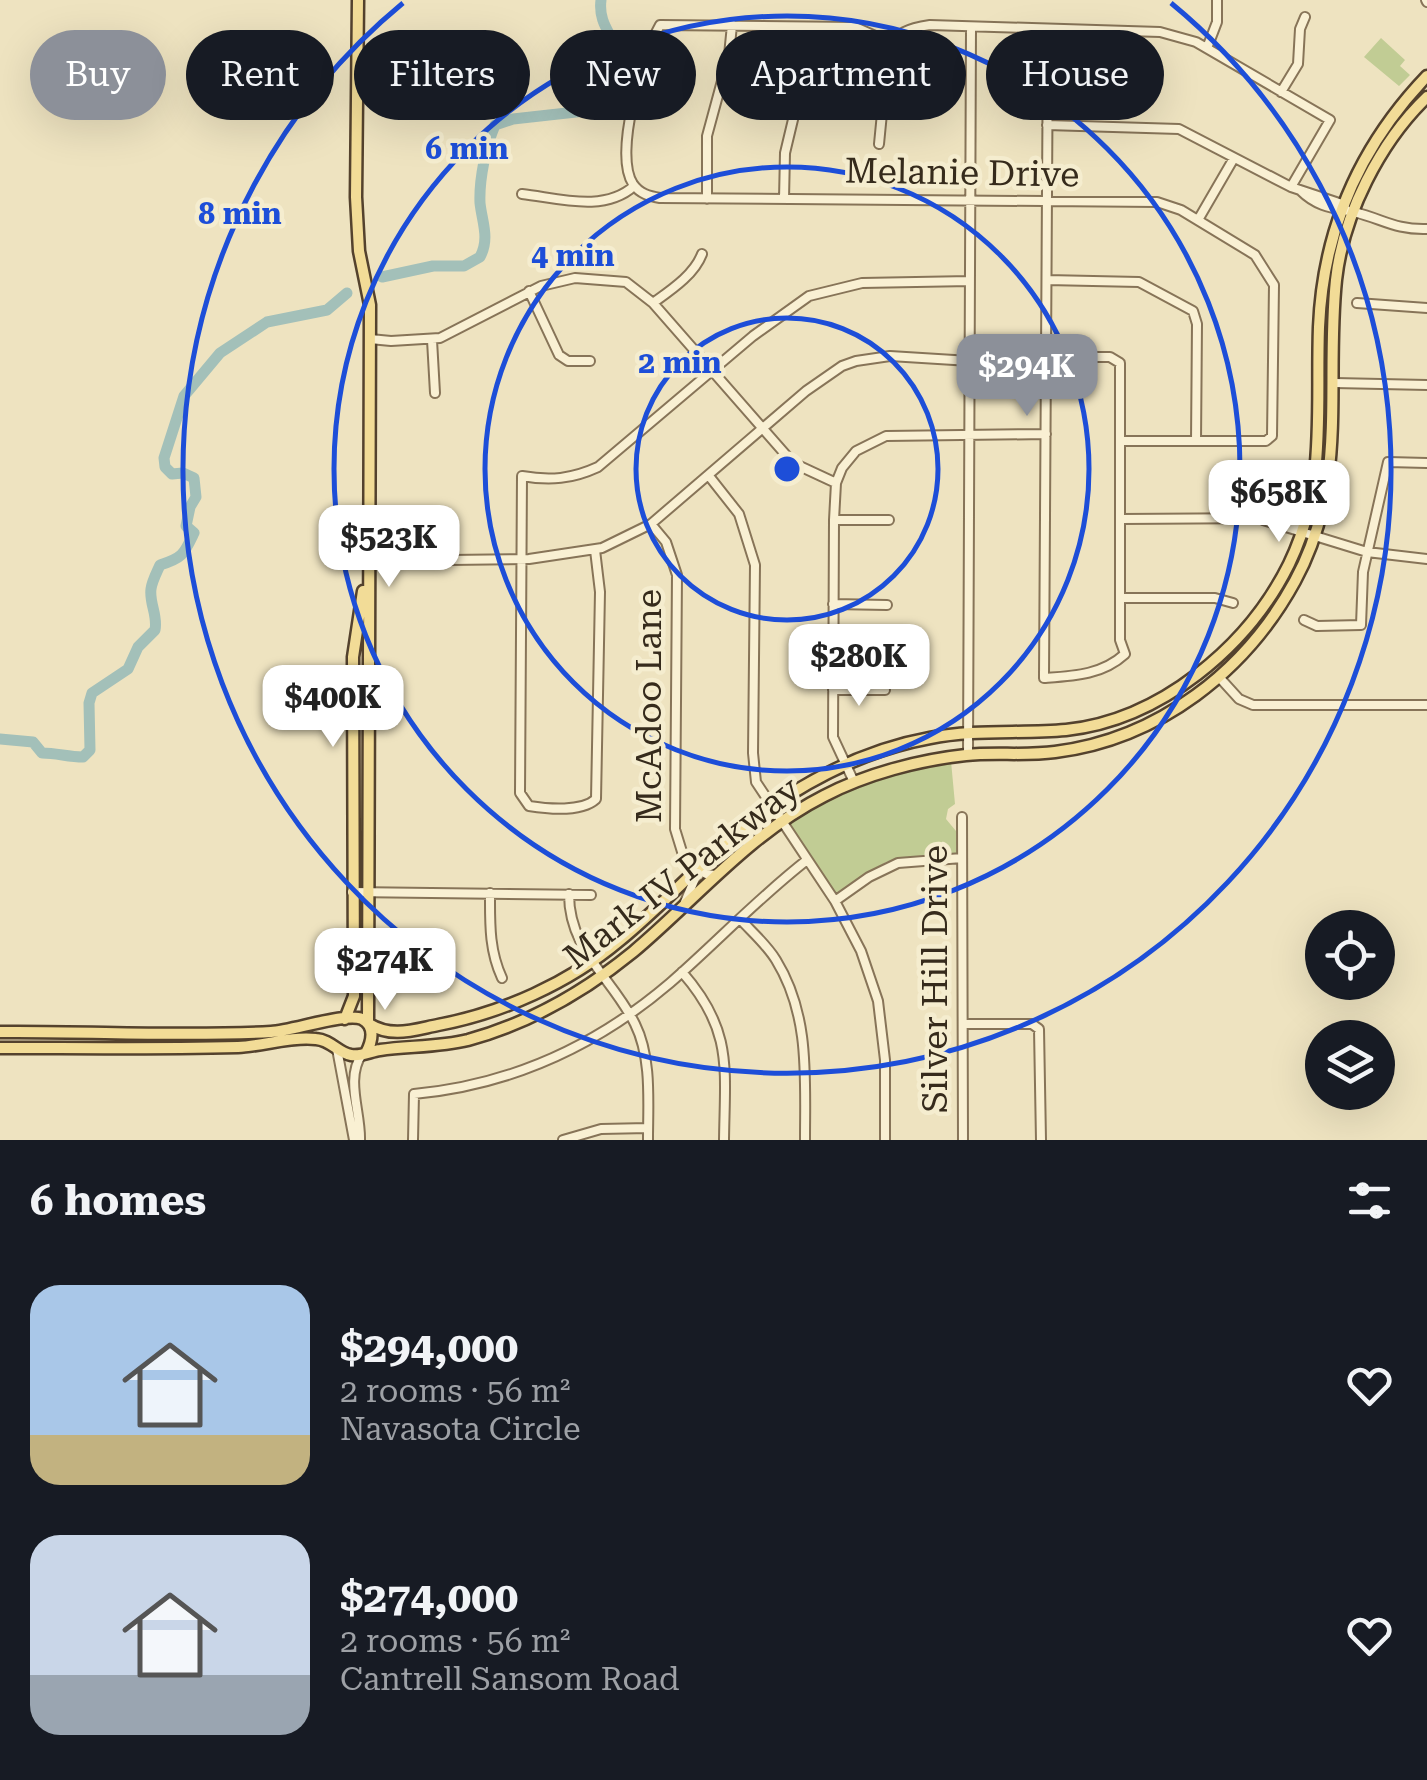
<!DOCTYPE html>
<html lang="en">
<head>
<meta charset="utf-8">
<style>
	body { margin:0; font-family:"Roboto Serif",serif; background:#242831; color:#f1f3f6; height:100vh; display:flex; flex-direction:column; font-size:38px; white-space:nowrap }
	* { box-sizing:border-box; margin:0 }
	p { font-size:32px; color:#9ea1a6 }
	.icon { flex:none; width:55px; height:55px; fill:none; stroke:currentColor; stroke-width:2; stroke-linecap:round; stroke-linejoin:round }
	.map { position:relative; height:1140px; overflow:hidden }
	.drawer { display:flex; flex-direction:column; background:#171b24; flex:1 }
	.drawer>* { flex:none }
	.guide { position:absolute; left:30px; top:30px; width:1368px; height:90px; display:flex; gap:20px }
	.buttons { position:absolute; left:1305px; top:910px; display:grid; gap:20px }
	.buttons a { display:grid; place-items:center; width:90px; height:90px; border-radius:50%; background:#171b24; box-shadow:0 10px 40px #0002; font-size:50px }
	.price { position:absolute; translate:-50% -85px; padding:0 22px; border-radius:20px; background:#fff; color:#222; font-size:32px; line-height:65px; filter:drop-shadow(0 2px 5px #0008) }
	.price::after { content:''; position:absolute; left:50%; top:60px; width:30px; height:22px; margin-left:-15px; background:inherit; clip-path:polygon(0 0,100% 0,50% 100%) }
	.price.on { background:#8c9099; color:#fff }
	ul { padding:0; list-style:none }
	li { display:flex; align-items:center; gap:30px; height:250px; padding:0 30px }
	li span { display:grid; place-items:center; flex:none; width:280px; height:200px; border-radius:30px; color:#555 }
	li>.icon { margin-inline-start:auto }
	span .icon { width:120px; height:120px; fill:#fffc; stroke-width:1 }
	li b { font-size:42px }
	h2 { display:flex; justify-content:space-between; align-items:center; height:120px; padding:0 30px; font-size:42px }
	.tag { padding:0 35px; border-radius:45px; background:#171b24; box-shadow:0 10px 40px #0002; font-size:35px; line-height:90px }
	.tag.on { background:#8c9099; color:#fff }
	.map>svg:first-child { display:block }
	.park { fill:#c1cc94 }
	.lines { fill:none; stroke-linecap:round; stroke-linejoin:round }
	.river { stroke:#a3c0b9; stroke-width:11 }
	.minor-casing { stroke:#877458; stroke-width:12 }
	.major-casing { stroke:#54422d; stroke-width:15 }
	.minor { stroke:#f9f0d3; stroke-width:8 }
	.major { stroke:#f2dc97; stroke-width:10 }
	.ring { fill:none; stroke:#1d4ed8; stroke-width:5 }
	.labels { text-anchor:middle; dominant-baseline:central; stroke-width:9; stroke-linejoin:round; paint-order:stroke }
	.street-label { font-size:35px; fill:#362b1c; stroke:#f5edcf }
	.centre { fill:#1d4ed8; stroke:#f5edcf; stroke-width:5 }
	.ring-label { font-size:30px; text-anchor:middle; font-weight:bold; fill:#1d4ed8; stroke:#f5edcf; stroke-width:9; stroke-linejoin:round; paint-order:stroke }
</style>
</head>
<body>
<div class="map">
<svg width="1427" height="1140" viewBox="0 0 1427 1140">
	<rect width="100%" height="100%" fill="#eee3c0"/>
	<path class="park" d="M1381,38l24,22 -5,6 10,9 -11,11 -35,-29z
		M951,761l4,43 -7,5 -2,10 10,12 2,23 -42,2 -30,6 -49,33 -48,-71c52,-33 103,-52 162,-63z"/>
	<g class="lines">
		<path class="river" d="M382,277l51,-11h31l16,-9c10,-19 2,-35 0,-54 -1,-24 6,-57 15,-78l18,-6 72,-8 11,-12 13,-4c28,-52 -13,-57 -8,-95
			M0,739l33,3 9,11c15,0 26,4 41,4l7,-7 -1,-47 3,-10 36,-24 10,-22 17,-17c3,-15 -6,-27 -4,-41 1,-8 6,-17 9,-24 23,-7 24,-11 34,-32l-8,-7 4,-19 6,-10 -2,-19 -11,-5 -11,1 -7,-7 -1,-9 20,-62 36,-43 47,-31 60,-12 20,-17"/>
		<defs>
			<path id="minor" d="M1426,0l1,2
				M891,43l-36,-16 -195,-2c-17,30 -47,129 -27,159 7,10 16,12 27,14l497,4 24,8 74,45 19,30 -2,151 -6,5h-145
				M1207,48l10,-26v-22
				M1281,92l17,-28 2,-35 5,-12
				M1047,125l132,4 112,58 54,18
				M879,144l9,-92c7,-20 22,-24 42,-27l230,7 36,10 134,78 -39,67
				M1301,191c16,16 32,17 53,21 29,7 41,18 73,17
				M522,194c36,4 82,19 112,-8
				M707,199v-63l22,-81 3,-30
				M784,199l1,-46 22,-92 2,-33
				M1198,220l36,-62
				M1047,280l92,2 54,29 4,13 -1,117
				M529,291l30,64 9,6h22
				M653,303c18,-13 41,-28 49,-49
				M1357,303l70,5
				M370,339l21,2 49,-3 101,-52 34,-8 51,4 27,21 140,160 43,20
				M432,340l3,53
				M1046,357h64l10,6v277l5,14c-23,21 -51,22 -81,24l4,-647
				M1335,383l92,2
				M709,476l30,38 16,51 -2,188 3,29 79,119 26,50 17,50 7,59v80
				M1121,519l158,-1 18,4 6,9
				M834,520h55
				M1263,520l104,32 60,7
				M651,524l15,18 11,33 -2,254 8,26 23,19 9,1
				M595,550l5,42 -4,207c-14,13 -48,10 -67,7l-9,-13 2,-317c28,5 50,3 76,-9l155,-131 56,-40 53,-13 108,-2
				M435,560l1,-45
				M369,561l160,-2 73,-11 49,-24 155,-133 36,-25 14,-5 34,-5 80,5
				M1121,598h94l18,5
				M833,604l54,1
				M1304,620l13,6 44,-1 2,-53 25,-110 39,1
				M1219,677l20,22 14,6h174
				M833,690h52
				M968,754l3,-726
				M854,782l-21,-45 1,-217 2,-37 6,-15 14,-17 30,-15 160,-2
				M962,817l1,323
				M352,892l239,3
				M490,893c0,30 -1,57 12,85
				M569,894c0,57 43,83 66,130 17,34 13,79 13,116
				M835,901l34,-24 29,-14 64,-5
				M685,902l14,-33
				M740,919c12,13 27,26 36,41 34,55 29,117 29,180
				M682,972c51,58 43,95 42,168
				M964,1024h68l7,5 2,111
				M337,1049l17,91
				M360,1140c1,-28 -15,-61 2,-86
				M413,1140l1,-46c97,-9 181,-47 256,-111 46,-40 88,-85 137,-123
				M563,1140l38,-11 47,-1"/>
			<path id="major" d="M358,0l-2,197 3,54 11,54 -2,718
				M345,1019l9,-23 -1,-339 10,-66
				M369,1024c23,14 44,6 69,1 64,-12 131,-42 181,-84 58,-47 105,-107 170,-146 43,-27 91,-48 141,-57 45,-9 90,-4 136,-8 94,-10 182,-83 223,-166 38,-78 27,-153 30,-237 4,-97 41,-181 108,-251
				M0,1032c90,-1 181,5 271,0 21,-1 75,-20 91,-13 14,7 10,23 4,34
				M0,1048c79,0 158,1 238,-1 25,-1 53,-11 78,-8 15,1 22,14 35,16 10,2 20,-4 29,-5 29,-4 60,-3 88,-10 62,-17 116,-48 165,-88 63,-53 116,-118 191,-156 42,-22 95,-36 142,-41 29,-3 59,1 89,-3 104,-13 191,-81 240,-171 54,-99 30,-195 41,-301 7,-65 44,-138 91,-183"/>
		</defs>
		<use href="#minor" class="minor-casing"/>
		<use href="#major" class="major-casing"/>
		<use href="#minor" class="minor"/>
		<use href="#major" class="major"/>
	</g>
	<g class="ring">
		<circle cx="787" cy="469" r="151"/>
		<circle cx="787" cy="469" r="302"/>
		<circle cx="787" cy="469" r="453"/>
		<path d="M1171 3A604 604 0 1 1 403 3"/>
	</g>
	<g class="labels">
		<g class="street-label">
			<text transform="translate(962 173) rotate(1)">Melanie Drive</text>
			<text transform="translate(649 706) rotate(-90)">McAdoo Lane</text>
			<text transform="translate(682 873) rotate(-38)">Mark IV Parkway</text>
			<text transform="translate(935 979) rotate(-90)">Silver Hill Drive</text>
		</g>
	</g>
	<circle cx="787" cy="469" r="15" class="centre"/>
	<g class="ring-label">
		<text x="467" y="159">6 min</text>
		<text x="240" y="224">8 min</text>
		<text x="573" y="266">4 min</text>
		<text x="680" y="373">2 min</text>
	</g>
</svg>
<div class="buttons">
<a><svg class="icon" aria-label="locate" viewBox="0 0 24 24"><circle cx="12" cy="12" r="6"/><path d="M12 2v4M12 18v4M2 12h4M18 12h4"/></svg></a>
<a><svg class="icon" aria-label="layers" viewBox="0 0 24 24"><path d="M12 4l9 5-9 5-9-5zM3 14l9 5 9-5"/></svg></a>
</div>
<b class="price on" style="left:1027px;top:419px">$294K</b>
<b class="price" style="left:1279px;top:545px">$658K</b>
<b class="price" style="left:389px;top:590px">$523K</b>
<b class="price" style="left:859px;top:709px">$280K</b>
<b class="price" style="left:333px;top:750px">$400K</b>
<b class="price" style="left:385px;top:1013px">$274K</b>
<div class="guide">
<a class="tag on">Buy</a>
<a class="tag">Rent</a>
<a class="tag">Filters</a>
<a class="tag">New</a>
<a class="tag">Apartment</a>
<a class="tag">House</a>
</div>
</div>
<section class="drawer">
<h2>6 homes<svg class="icon" aria-label="filters" viewBox="0 0 24 24"><path d="M4 7h16M4 17h16"/><circle cx="9" cy="7" r="2"/><circle cx="15" cy="17" r="2"/></svg></h2>
<ul>
<li><span style="background:linear-gradient(#a9c7e8 75%,#c2b280 0)"><svg class="icon" aria-label="home" viewBox="0 0 24 24"><path d="M3 11l9-7 9 7M6 9v11h12V9"/></svg></span><div><b>$294,000</b><p>2 rooms · 56 m²</p><p>Navasota Circle</p></div><svg class="icon" aria-label="heart" viewBox="0 0 24 24"><path d="M12 20l-8-8c-3-5 5-10 8-4 3-6 11-1 8 4z"/></svg></li>
<li><span style="background:linear-gradient(#c9d6e8 70%,#9aa5b1 0)"><svg class="icon" aria-label="home" viewBox="0 0 24 24"><path d="M3 11l9-7 9 7M6 9v11h12V9"/></svg></span><div><b>$274,000</b><p>2 rooms · 56 m²</p><p>Cantrell Sansom Road</p></div><svg class="icon" aria-label="heart" viewBox="0 0 24 24"><path d="M12 20l-8-8c-3-5 5-10 8-4 3-6 11-1 8 4z"/></svg></li>
</ul>
</section>
</body>
</html>
